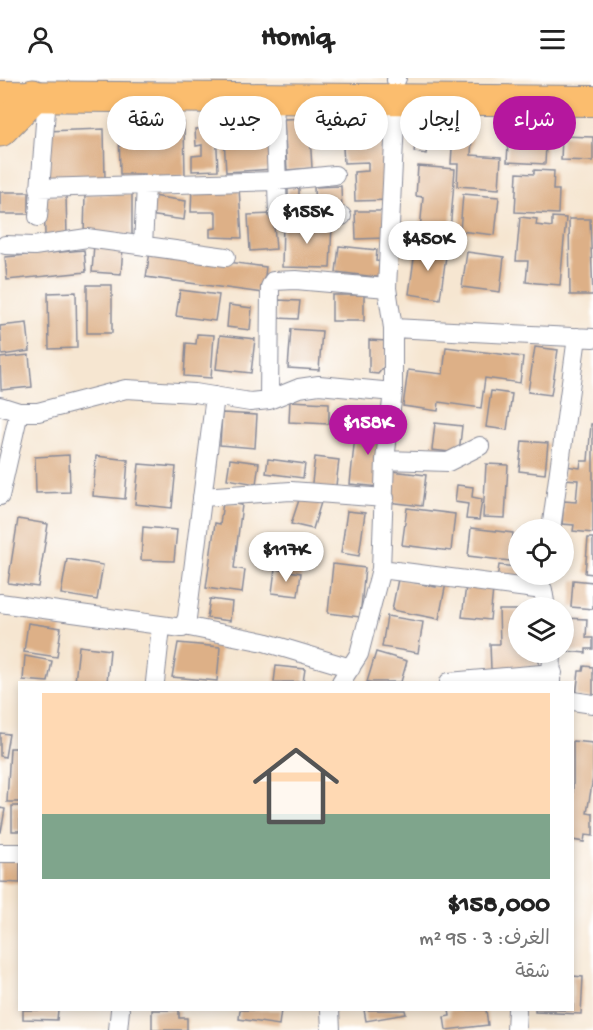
<!DOCTYPE html>
<html lang="ar">
<head>
<meta charset="utf-8">
<style>
	body { margin:0; font-family:"Gochi Hand","Playpen Sans Arabic",sans-serif; background:#f2f2f2; color:#222; direction:rtl; height:100vh; display:flex; flex-direction:column; font-size:22px; white-space:nowrap }
	* { box-sizing:border-box; margin:0 }
	p { font-size:20px; color:#767676 }
	.icon { flex:none; width:33px; height:33px; fill:none; stroke:currentColor; stroke-width:2; stroke-linecap:round; stroke-linejoin:round }
	.map { position:relative; flex:1; overflow:hidden; direction:ltr }
	.sheet { position:absolute; left:18px; top:603px; width:556px; height:330px; display:flex; flex-direction:column; background:#fff; border-radius:0px; box-shadow:0 3px 9px #0003; direction:rtl }
	.sheet>* { flex:none }
	.hud { position:absolute; left:18px; top:18px; width:558px; height:54px; direction:rtl; display:flex; gap:12px }
	.tools { position:absolute; left:508px; top:441px; display:grid; gap:12px }
	.tools a { display:grid; place-items:center; width:66px; height:66px; border-radius:50%; background:#fff; box-shadow:0 3px 9px #0003; font-size:30px }
	.price { position:absolute; translate:-50% -51px; padding:0 14px; border-radius:21px; background:#fff; color:#222; font-size:20px; line-height:39px; filter:drop-shadow(0 2px 3px #0008) }
	.price::after { content:''; position:absolute; left:50%; top:36px; width:18px; height:14px; margin-left:-9px; background:inherit; clip-path:polygon(0 0,100% 0,50% 100%) }
	.price.current { background:#b5179e; color:#fff }
	ul { padding:0; list-style:none }
	li { display:grid; align-content:center; gap:12px; height:318px; padding:0 24px }
	li+li { border-top:2px solid #e0e0e0 }
	li span { display:grid; place-items:center; height:186px; border-radius:0px; color:#555 }
	li>.icon { margin-inline-start:auto }
	span .icon { width:108px; height:108px; fill:#fffc; stroke-width:1 }
	li b { font-size:26px }
	.pill { padding:0 21px; border-radius:27px; background:#fff; box-shadow:0 3px 9px #0003; font-size:21px; line-height:54px }
	.pill.current { background:#b5179e; color:#fff }
	header { display:flex; justify-content:space-between; align-items:center; height:78px; padding:0 24px; background:#fff; font-size:27px; font-weight:700 }
	.map>svg:first-child { display:block }
	.building { fill:#ddb087 }
	.lines { fill:none; stroke-linecap:round; stroke-linejoin:round }
	.street-casing { stroke:#888a98; stroke-width:20 }
	.primary-casing { stroke:#888a98; stroke-width:32 }
	.highway-casing { stroke:#888a98; stroke-width:35 }
	.street { stroke:#fff; stroke-width:18 }
	.primary { stroke:#fbbd6e; stroke-width:30 }
	.highway { stroke:#fbbd6e; stroke-width:33 }
</style>
</head>
<body>
<header><svg class="icon" aria-label="menu" viewBox="0 0 24 24"><path d="M4 6h16M4 12h16M4 18h16"/></svg>Homiq<svg class="icon" aria-label="person" viewBox="0 0 24 24"><circle cx="12" cy="8" r="4"/><path d="M4 21q1-7 8-7t8 7"/></svg></header>
<div class="map">
<svg width="593" height="952" viewBox="0 0 593 952">
	<rect width="100%" height="100%" fill="#fff"/>
	<filter id="ink" filterUnits="userSpaceOnUse"><feTurbulence type="fractalNoise" baseFrequency=".0167" numOctaves="2"/><feDisplacementMap in="SourceGraphic" scale="12" xChannelSelector="R" yChannelSelector="G"/><feConvolveMatrix kernelMatrix="1 2 1 2 8 2 1 2 1" color-interpolation-filters="sRGB"/></filter>
	<filter id="wash" filterUnits="userSpaceOnUse"><feTurbulence type="fractalNoise" baseFrequency=".008" numOctaves="4" result="noise"/><feDisplacementMap in="SourceGraphic" scale="24" xChannelSelector="R" yChannelSelector="G"/><feGaussianBlur stdDeviation="1.35" result="paint"/><feColorMatrix in="noise" values="0 0 0 0 0 0 0 0 0 0 0 0 0 0 0 0 0 1.4 0 .05"/><feComposite in="paint" operator="in"/></filter>
	<g filter="url(#wash)">
		<rect width="100%" height="100%" fill="#f6e6d1"/>
		<g id="blocks">
			<path class="building" d="M454,39l19,2 -2,36 30,2 -2,32 -42,-3 1,-22h-7z
				M309,40l3,50 -25,2 -3,-51z
				M271,41l3,50 -48,3 -3,-50z
				M184,44l1,55 -40,1v-4h-25l-1,-50z
				M418,45l12,2 -4,29 -12,-2z
				M509,48l38,2 -2,36 -38,-2z
				M216,50l2,42 -26,1v-15l10,-1v-10l-6,1 -1,-17z
				M104,51l1,52 -59,1 -1,-51z
				M389,52l2,70 -36,1 -1,-29 14,-1v-9l-24,1 -2,-31z
				M562,58l31,1v24l-32,-1z
				M418,88l37,3 -5,63 -30,-2 3,-33 -7,-1z
				M534,92l20,1 -1,19h6l-1,24 -43,-2 2,-39 17,1z
				M192,108l47,1 3,51 -32,-1v-8l6,-1v-16h-25z
				M341,108l1,26 -27,1 -1,-26z
				M299,110v18l13,-1v8l-24,1v-25z
				M0,114h29v22h-29z
				M85,116h47v41h-48z
				M463,116l36,3 -4,38 -35,-4z
				M44,118h22l1,40h-22z
				M152,118l34,5 -2,19 -35,-5z
				M355,133h29l1,27 -29,1z
				M273,136l3,35 -26,2 -2,-36z
				M520,139l17,2 -1,6 16,2v-10l14,1 -6,67 -34,-3 2,-21h-12z
				M569,141h21l3,76h-23z
				M283,144l49,2 -2,44 -48,-1z
				M94,166l29,3 -2,27 -29,-2z
				M416,167l31,4 -7,50 -31,-5z
				M339,168l38,4 -1,11 9,1 -1,16 -48,-6z
				M84,172l2,22 -79,8 -2,-23z
				M150,174l116,15 -3,26 -117,-16z
				M467,174l37,5 -4,35 -38,-5z
				M87,207h25v48h-25z
				M180,212l39,5 -4,26 -39,-5z
				M76,214l1,56 -28,1 -1,-56z
				M332,217h32v26h-32z
				M278,222l22,1 -2,18 -21,-1z
				M229,227l23,3 -2,22 -23,-3z
				M27,245l3,28 -28,4 -2,-29z
				M291,251l31,2 -3,39 -31,-2z
				M197,256l17,1 -3,43 -27,-2 2,-33 10,1z
				M220,257l35,4 -4,34 -35,-4z
				M369,262l18,1 -1,23 -8,10 -9,-1z
				M446,269l77,10 -3,26 -35,-5 -4,30 -42,-6 -1,9 -35,-5 5,-36 35,4z
				M535,269l23,3 -7,45 -23,-3z
				M29,277l3,32 -31,3 -1,-32z
				M491,313l21,3 -5,36 -21,-3z
				M290,323l39,2v21l-40,-2z
				M222,335l35,2 -2,33 -35,-3z
				M435,345l27,3 -3,27 -27,-3z
				M591,346h2v109l-20,-2 1,-6 -12,-1 2,-23 12,1 2,-22 -14,-1 2,-13 14,2 1,-7h7z
				M356,348l30,3 -6,58 -30,-3z
				M522,363l26,2 -3,31 -26,-3z
				M69,377l1,37 -34,1 -1,-36z
				M96,378l32,4 -3,39 -32,-3z
				M315,379l24,3 -4,34 -24,-3z
				M230,381l29,4 -3,21 -29,-5z
				M268,381l37,5 -2,14 -37,-5z
				M139,386l37,3 -4,41 -37,-4z
				M486,386l22,1 -3,53 -22,-1z
				M391,393l35,4 -4,31 -34,-4z
				M457,407l16,2 -1,10 10,2 -3,21 -13,-1 2,-15 -13,-2z
				M301,416l21,5 -9,30 -22,-5z
				M223,424l19,3 -8,63 11,2 -3,23 -36,-5 9,-65 5,1z
				M407,430l48,6 -4,37 -49,-6z
				M347,433l18,2 -6,43 -18,-3z
				M18,441l30,5 -10,63 -30,-4z
				M143,449l34,3 -3,31 -33,-1z
				M471,450l42,5 -3,28 -42,-5z
				M588,460h5v36l-8,-1z
				M518,473l1,23h17l-2,10 -37,-5 2,-14 17,2z
				M67,481l36,6 -6,35 -36,-6z
				M333,486l32,4 -5,49 -32,-4z
				M275,491l26,4 -3,23 -26,-3z
				M398,501l38,8 1,-6 9,2 -7,36 -47,-9z
				M573,502l20,2v27l-22,-2z
				M466,508l27,3 -3,31 -28,-3z
				M210,521l22,3 -2,19 -23,-3z
				M499,532h20v42h20v15l-48,2 -1,-25h10z
				M387,538l36,6 -5,31 -36,-6z
				M564,540l23,1 -1,19h7v11h-7v4l-22,-2z
				M28,545l33,5 -4,29 -33,-5z
				M178,565l42,4 -3,34 -45,-4z
				M79,568l31,4 -3,32h-32z
				M376,574l31,9 -6,21h-34z
				M25,578l27,5 -4,21 -25,-2z
				M276,588l29,3 -2,13h-29z
				M584,588l9,1v31l-17,-2 3,-25h4z
				M0,655l9,1 -4,23 -5,-1z
				M573,663l20,2v35l-6,35 6,1v22l-8,-1 -1,7 -11,-2z
				M10,670h10v54h-13z
				M12,728h8v25h-8z
				M0,730l5,1 -4,23h-1z
				M0,778h20v27l-20,-1z
				M573,898l10,1 -2,37 -46,-2v-2h38z
				M23,932h35l-1,10 -34,-1z
				M152,932h27v8h8v12h-35z
				M240,932h41l-2,15 -40,-6z
				M364,932h41l1,4 -40,7z
				M449,932h37l2,15 -42,5 -2,-13 6,-1z"/>
		</g>
	</g>
	<g filter="url(#ink)">
		<use href="#blocks" fill-opacity="0" stroke="#888a98" stroke-width="1.5"/>
		<g class="lines">
			<defs>
				<path id="street" d="M396,2l1,-2
					M274,20l4,116 7,4 57,-2
					M39,110l237,-7 59,-6
					M38,139l9,-121
					M5,167l29,1 53,-8 139,19
					M143,168l3,-61
					M393,250l200,10
					M269,322l1,-113 3,-6 23,-1 91,8
					M0,328l19,6h19l88,-23 69,4 55,9 19,-2 30,-12 20,-3 74,7
					M385,382l63,2 32,-16
					M0,418l19,-84
					M202,419l89,-6 94,7
					M551,452l26,-193
					M381,491l162,21 3,18
					M0,525l182,25 5,-10 28,-222
					M184,548l80,16 87,26
					M155,604l6,-55
					M341,604l18,-28 22,-85 4,-109 8,-68v-64l-6,-40 9,-188
					M449,604l104,-9
					M551,604l1,-30
					M573,623l20,3
					M0,775h20
					M330,932l1,20
					M118,952l2,-20
					M516,952l1,-20"/>
				<path id="primary" d="M0,18l593,5"/>
				<path id="highway" d="M0,52l33,-34"/>
			</defs>
			<use href="#street" class="street-casing"/>
			<use href="#primary" class="primary-casing"/>
			<use href="#highway" class="highway-casing"/>
			<use href="#street" class="street"/>
			<use href="#primary" class="primary"/>
			<use href="#highway" class="highway"/>
		</g>
	</g>
</svg>
<div class="tools">
<a><svg class="icon" aria-label="locate" viewBox="0 0 24 24"><circle cx="12" cy="12" r="6"/><path d="M12 2v4M12 18v4M2 12h4M18 12h4"/></svg></a>
<a><svg class="icon" aria-label="layers" viewBox="0 0 24 24"><path d="M12 4l9 5-9 5-9-5zM3 14l9 5 9-5"/></svg></a>
</div>
<b class="price" style="left:307px;top:167px">$155K</b>
<b class="price" style="left:428px;top:194px">$450K</b>
<b class="price current" style="left:368px;top:378px">$158K</b>
<b class="price" style="left:286px;top:505px">$117K</b>
<div class="hud">
<a class="pill current">شراء</a>
<a class="pill">إيجار</a>
<a class="pill">تصفية</a>
<a class="pill">جديد</a>
<a class="pill">شقة</a>
</div>
<section class="sheet">
<ul>
<li><span style="background:linear-gradient(#ffd9b3 65%,#7fa58c 0)"><svg class="icon" aria-label="home" viewBox="0 0 24 24"><path d="M3 11l9-7 9 7M6 9v11h12V9"/></svg></span><div><b>$158,000</b><p>الغرف: 3 · 95 m²</p><p>شقة</p></div></li>
</ul>
</section>
</div>
</body>
</html>
